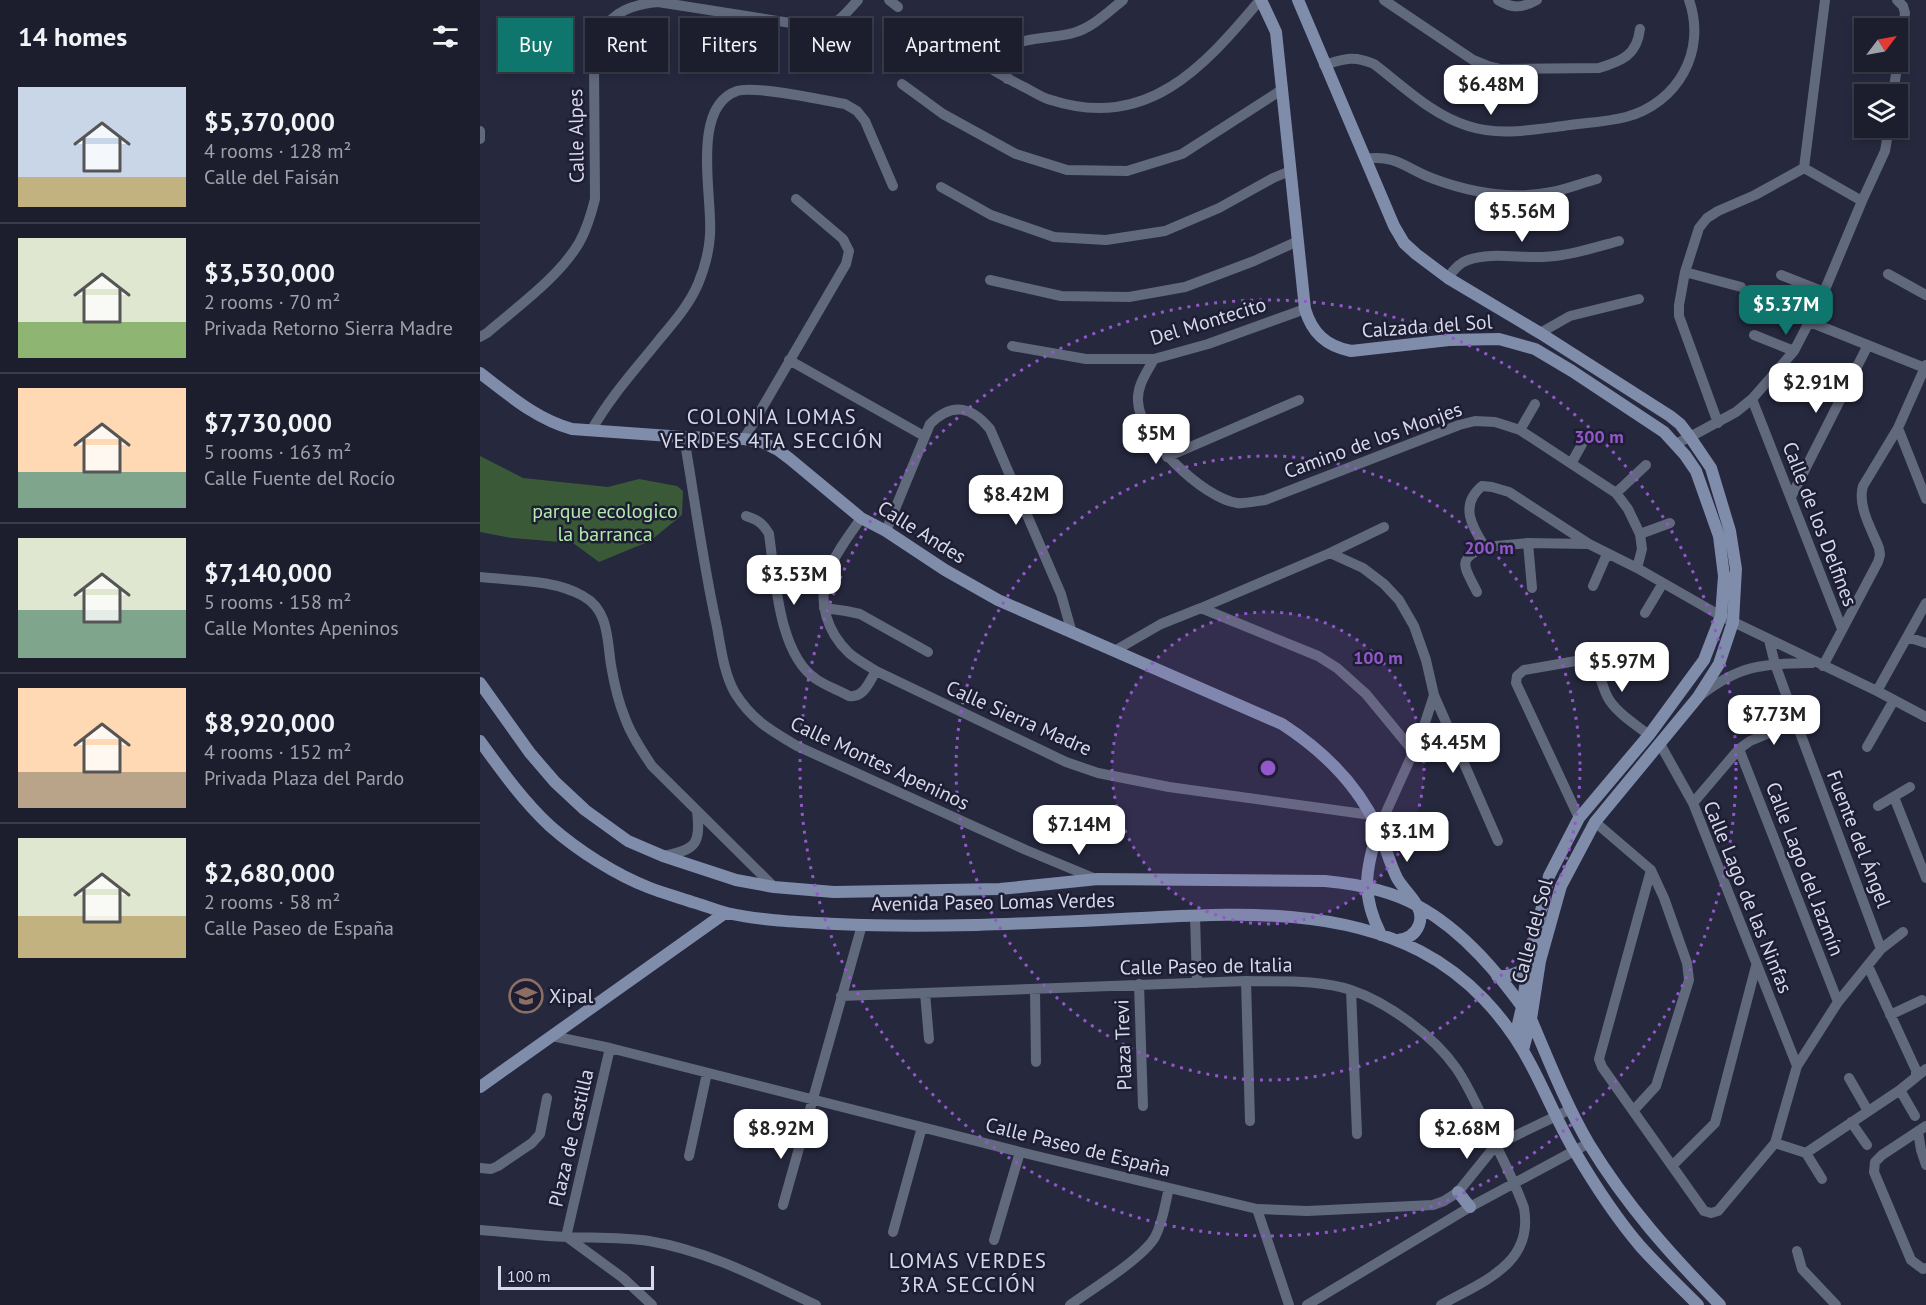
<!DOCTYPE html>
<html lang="en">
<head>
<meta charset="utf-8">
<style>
	body { margin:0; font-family:"PT Sans",sans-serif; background:#292b3a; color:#f1f3f6; height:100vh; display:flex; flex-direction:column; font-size:22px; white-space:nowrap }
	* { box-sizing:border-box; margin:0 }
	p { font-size:20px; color:#a0a2aa }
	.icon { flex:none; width:33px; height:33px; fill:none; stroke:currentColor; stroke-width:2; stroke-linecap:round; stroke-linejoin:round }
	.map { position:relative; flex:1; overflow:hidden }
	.sheet { display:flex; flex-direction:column; background:#1c1e2e; width:480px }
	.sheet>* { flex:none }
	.banner { position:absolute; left:18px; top:18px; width:570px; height:54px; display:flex; gap:12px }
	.needle { width:39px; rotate:58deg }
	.tools { position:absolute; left:1374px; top:18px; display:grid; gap:12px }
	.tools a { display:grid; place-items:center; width:54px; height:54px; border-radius:0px; background:#1c1e2e; box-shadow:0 3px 9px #0003,0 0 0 2px #3a3c4a; font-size:30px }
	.scale { position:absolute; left:18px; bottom:15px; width:156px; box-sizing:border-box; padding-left:6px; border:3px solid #d7d9e8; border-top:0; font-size:16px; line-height:21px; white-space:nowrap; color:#d7d9e8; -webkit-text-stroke:4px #1d1e33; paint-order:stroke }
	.price { position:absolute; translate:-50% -51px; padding:0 14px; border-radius:12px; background:#fff; color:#222; font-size:20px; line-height:39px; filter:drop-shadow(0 2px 3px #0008) }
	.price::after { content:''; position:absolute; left:50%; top:36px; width:18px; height:14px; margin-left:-9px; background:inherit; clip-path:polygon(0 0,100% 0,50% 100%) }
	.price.on { background:#0f766e; color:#fff }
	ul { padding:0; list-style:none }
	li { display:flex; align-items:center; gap:18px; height:150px; padding:0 18px }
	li+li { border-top:2px solid #3a3c4a }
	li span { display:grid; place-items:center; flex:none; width:168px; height:120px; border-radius:0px; color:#555 }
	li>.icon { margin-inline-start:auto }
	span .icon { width:72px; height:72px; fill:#fffc; stroke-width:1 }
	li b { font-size:26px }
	h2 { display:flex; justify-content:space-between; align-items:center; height:72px; padding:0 18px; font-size:26px }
	.pill { padding:0 21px; border-radius:0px; background:#1c1e2e; box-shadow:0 3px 9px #0003,0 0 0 2px #3a3c4a; font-size:21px; line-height:54px }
	.pill.on { background:#0f766e; color:#fff }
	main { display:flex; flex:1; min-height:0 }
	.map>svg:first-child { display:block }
	.green { fill:#3a5a37 }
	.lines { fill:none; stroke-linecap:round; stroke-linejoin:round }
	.street { stroke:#61697c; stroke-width:10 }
	.secondary { stroke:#7f8dab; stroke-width:12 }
	.ring { fill:none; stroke:#9257c9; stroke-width:3; stroke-dasharray:3 6 }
	.labels { text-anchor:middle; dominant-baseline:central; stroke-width:5; stroke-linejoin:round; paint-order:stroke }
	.street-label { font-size:20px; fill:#d7d9e8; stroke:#1d1e33 }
	.park-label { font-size:20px; fill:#b3eaac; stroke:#1d1e33 }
	.poi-label { font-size:20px; fill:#d7d9e8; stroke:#1d1e33; text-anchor:start }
	.neighbourhood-label { font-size:21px; letter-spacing:1.5px; fill:#d7d9e8; stroke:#1d1e33 }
	.centre { fill:#9257c9; stroke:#1d1e33; stroke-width:3 }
	.ring-label { font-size:18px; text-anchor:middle; font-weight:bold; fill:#9257c9; stroke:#1d1e33; stroke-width:5; stroke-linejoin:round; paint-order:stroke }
</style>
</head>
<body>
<main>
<section class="sheet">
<h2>14 homes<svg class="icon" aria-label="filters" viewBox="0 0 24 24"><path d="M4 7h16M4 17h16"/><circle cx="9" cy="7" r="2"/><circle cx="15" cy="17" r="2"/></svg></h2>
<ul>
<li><span style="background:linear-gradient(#c9d6e8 75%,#c2b280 0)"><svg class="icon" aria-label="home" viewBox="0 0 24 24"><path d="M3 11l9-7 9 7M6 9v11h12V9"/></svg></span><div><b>$5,370,000</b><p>4 rooms · 128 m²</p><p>Calle del Faisán</p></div></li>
<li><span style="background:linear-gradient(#dfe7d0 70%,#8fb573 0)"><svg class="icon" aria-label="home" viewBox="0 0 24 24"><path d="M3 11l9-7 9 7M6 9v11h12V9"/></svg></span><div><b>$3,530,000</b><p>2 rooms · 70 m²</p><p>Privada Retorno Sierra Madre</p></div></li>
<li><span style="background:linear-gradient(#ffd9b3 70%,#7fa58c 0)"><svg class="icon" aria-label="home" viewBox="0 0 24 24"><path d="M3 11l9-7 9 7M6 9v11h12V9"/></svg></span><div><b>$7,730,000</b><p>5 rooms · 163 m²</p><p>Calle Fuente del Rocío</p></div></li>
<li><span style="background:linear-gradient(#dfe7d0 60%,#7fa58c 0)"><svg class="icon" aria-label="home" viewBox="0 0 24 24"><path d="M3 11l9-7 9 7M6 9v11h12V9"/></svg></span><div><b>$7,140,000</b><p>5 rooms · 158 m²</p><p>Calle Montes Apeninos</p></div></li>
<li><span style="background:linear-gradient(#ffd9b3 70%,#b9a48a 0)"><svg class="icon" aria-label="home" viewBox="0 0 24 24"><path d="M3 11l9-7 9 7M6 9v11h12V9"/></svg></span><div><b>$8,920,000</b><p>4 rooms · 152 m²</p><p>Privada Plaza del Pardo</p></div></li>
<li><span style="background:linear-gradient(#dfe7d0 65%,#c2b280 0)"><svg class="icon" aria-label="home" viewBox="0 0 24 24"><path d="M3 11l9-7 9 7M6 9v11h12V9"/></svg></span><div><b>$2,680,000</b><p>2 rooms · 58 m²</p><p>Calle Paseo de España</p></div></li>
</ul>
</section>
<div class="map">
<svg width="1446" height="1305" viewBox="0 0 1446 1305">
	<rect width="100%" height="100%" fill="#26283e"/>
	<path class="green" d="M0,456l43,22 85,9 31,-8 38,7 6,5 -1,24 -32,26 -51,21 -26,-19 -61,-5 -32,-6z"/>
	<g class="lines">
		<path class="street" d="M409,0l9,7
			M904,0l89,60 15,6 13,3 98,-1c23,-7 38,-13 41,-39
			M1018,0c14,9 25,8 39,0
			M441,25c34,21 68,45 105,63 8,4 16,10 25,12 96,31 152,-32 209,-100
			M844,65c20,-6 29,-10 50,-1 29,22 58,51 94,62 31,10 63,4 95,0 20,-3 43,-4 63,-9 52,-14 81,-66 63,-117
			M527,79c0,-10 -4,-23 3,-31 9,-11 48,-10 63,-15 19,-5 35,-21 50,-33
			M422,84l41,30 73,40 51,16 60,1 55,-17 101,-65
			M1413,94l12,-81 -2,-7 -6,-6
			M0,131v8
			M885,159c32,-5 41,10 69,20 38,14 78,21 118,13 15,-3 30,-9 45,-13
			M1324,168l58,33
			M461,187l50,28 63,22 52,3 59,-9 54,-23 54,-30 17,-7
			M1205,272l56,15
			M1408,274l38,21
			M1301,275l43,17
			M968,278c5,-8 11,-15 20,-18 21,-8 51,-2 74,-3 26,-1 51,-9 77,-16
			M510,280l71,16 68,1 56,-10 69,-26 44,-20
			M1330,322l115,46
			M1060,333l30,-17 69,-17
			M1274,335l40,16
			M0,337l7,-4c30,-26 72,-56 92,-90 8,-14 12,-28 16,-44l-1,-135c5,-42 22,-58 64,-62l158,25c23,-2 27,-11 42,-27
			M532,346l74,13h68l54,-15 97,-35
			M674,359c-7,13 -17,26 -16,42 1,36 65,97 99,102 8,1 19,-2 28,-3l194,-75 16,-4 20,1 25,8 96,63 12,16 12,25 2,15 -5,19
			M309,360l135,76
			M1272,399l90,230
			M1238,423l-39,-107v-11l6,-33 14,-44 8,-10 11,-7 37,-16 49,-27 21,-168
			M1418,428l28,71
			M1040,430l15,-26
			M111,431c19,-34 44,-61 68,-91 15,-18 30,-35 39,-56 7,-17 11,-31 12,-49 3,-37 -20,-128 27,-144 18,-6 85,9 108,13l12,7 8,10 28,65
			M204,437c11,64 19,127 33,190 4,21 7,47 18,66 17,27 35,37 62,53l229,104 70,29
			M264,439l102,-175 3,-13 -6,-12 -47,-40
			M1195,444l15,-7 46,-25 16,-13 42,-48 27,-52 41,-98 23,-50 4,-23
			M687,457l132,-57
			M1092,462l14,-25
			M1136,493l30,-28
			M1311,497l77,-152
			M266,516c12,4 17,7 23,18 6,41 9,120 47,145 10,7 22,11 33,17 15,2 20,-14 27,-25
			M381,518c-11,17 -26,35 -33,55 -11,28 -1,59 21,80 8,7 18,12 27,18l190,91 32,11 71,14 202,28
			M406,531l44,-107c22,-22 41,-18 60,5l71,165 11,39
			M1160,534l30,-11
			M1048,543l4,45
			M1109,544l-61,-1 -43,4c-13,-20 -26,-42 -3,-61l10,1 17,5 80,52 48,24 84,48 156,75 49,26
			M850,553l33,15 21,16 15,16 15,26 12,34 8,35 -13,40 -43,95
			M0,577c34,4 73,2 103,19 26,14 24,44 28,69 3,18 7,36 14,53 6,17 17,33 27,48l122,121
			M1113,586l14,-32
			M997,592c-12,-25 -22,-32 8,-45
			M344,608l22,3 14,3 68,38
			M721,608l117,48 19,12 29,26 47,57
			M1165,613l18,-30
			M1427,637l19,6
			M1289,640l6,24 21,58 85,227
			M636,650l45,-26 40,-16 129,-55 54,-26
			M1343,666l55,-104 2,-7 -1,-7c-7,-18 -22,-42 -16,-62l35,-58 28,-63
			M1397,691l49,-88
			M954,695l64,146
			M1221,695c40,-31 63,-31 111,-32
			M1180,744l33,59 104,263
			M1387,747l27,-47
			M1259,749l99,253
			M1414,797l32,81
			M1213,803l46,-54 11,-8 46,-19
			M1398,806l32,-19
			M1099,818l-63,-135 1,-7 7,-6 52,-9 13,1c13,13 11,19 18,34 8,16 28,28 42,39
			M1115,822l56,48 13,28 23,65 2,17 -33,106 -23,25
			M183,856c33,-6 38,-12 34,-45
			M1171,870l-52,189 3,8 102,144 7,2 7,-2 57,-68 22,-77 41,-64 43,-53 22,-17
			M715,916l2,67
			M1388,966l48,104v6
			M766,981l4,140
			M659,984l4,122
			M555,989l1,73
			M871,990l6,144
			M445,993l4,46
			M361,996l405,-15c34,1 72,-2 105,9 36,12 83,46 105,78 14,20 23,43 34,65 12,25 25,49 34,75 10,57 -43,74 -83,97
			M1410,1015l32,-15
			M72,1036l58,12 410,104 237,57 50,2 126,-6 11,-4 14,-9 38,-47 75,-36
			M1369,1078l19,33
			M1420,1090l15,26
			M1371,1122l16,23
			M1446,1126l-44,29 -7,7 -1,10 37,88 12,9 3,-1
			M1438,1131l3,19 5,15
			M1295,1143l31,10 94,-63 26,-21
			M1326,1153l16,26
			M209,1156l18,-83
			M1192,1166l43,-43 41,-157
			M0,1168l11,1 7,-3 34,-23 8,-9 7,-36
			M303,1205l79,-280
			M777,1209l32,96
			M0,1230c29,2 58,6 87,7 28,1 55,0 82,4 60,10 114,39 167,64
			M413,1232l29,-105
			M86,1237l44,-189
			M87,1237l56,41 29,27
			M514,1240l26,-88
			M1317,1251l5,18 34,36
			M590,1305c22,-16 72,-46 85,-68 8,-15 10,-33 14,-49
			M827,1305l163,-98 119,-64"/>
		<path class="secondary" d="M781,0l15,32 29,277c7,24 21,37 46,42l98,-11 50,-1 36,10 37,22 92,61 21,23 11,16 23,65 5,40 -3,40 -17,44 -55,75 -70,83 -30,58 -21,92 -6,39 -7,30
			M818,0l96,226 10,17 12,11 32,24 92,55 130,83 10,8 10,13 21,31 19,63 6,38 -3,53 -14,42 -21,33 -103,125 -34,64 -21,75 -9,58 -8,31
			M0,373c29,22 56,46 92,56l112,8 60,2 18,3 16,8 12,9 71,59 25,13 59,39 53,30 284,124c40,26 75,60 95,103 8,17 12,35 20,51 8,15 29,28 22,47 -4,10 -12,14 -21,15
			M0,683l50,70 25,29 30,28 43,31 35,15 73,24 38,7 60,5 166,-3 98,-10 227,2c32,3 65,9 93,25 46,25 83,70 113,113 18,42 35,86 58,125 38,62 81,110 131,161
			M0,741c21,29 43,60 70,85 27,24 66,49 100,62 13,5 28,9 42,14 11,3 23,8 35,11 36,8 73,9 109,11 108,5 217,-2 324,-7 88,-4 180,-7 260,34 48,25 86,66 111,114 15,28 27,58 43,85 20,34 42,68 67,97 18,20 38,39 57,58
			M898,830c-13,41 -17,65 3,105
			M1017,976h11l20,-8
			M0,1087l245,-174
			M978,1192l12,15"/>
	</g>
	<circle cx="788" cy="768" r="156" fill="#9257c9" fill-opacity=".12"/>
	<g class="ring">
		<circle cx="788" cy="768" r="156"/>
		<circle cx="788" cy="768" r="312"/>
		<circle cx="788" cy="768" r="468"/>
	</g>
	<defs>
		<symbol id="school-ring" viewBox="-11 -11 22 22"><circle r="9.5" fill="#1d1e33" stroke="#8d6e63" stroke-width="1.5"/><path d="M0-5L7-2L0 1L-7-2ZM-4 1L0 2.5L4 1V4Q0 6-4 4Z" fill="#8d6e63"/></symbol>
	</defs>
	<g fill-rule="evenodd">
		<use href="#school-ring" x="27" y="977" width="38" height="38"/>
	</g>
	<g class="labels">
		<g class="street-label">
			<text transform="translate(96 136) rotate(-91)">Calle Alpes</text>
			<text transform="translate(728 321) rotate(-17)">Del Montecito</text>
			<text transform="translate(947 326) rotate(-4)">Calzada del Sol</text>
			<text transform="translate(893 440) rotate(-20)">Camino de los Monjes</text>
			<text transform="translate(1340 524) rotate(69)">Calle de los Delfines</text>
			<text transform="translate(442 532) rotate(32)">Calle Andes</text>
			<text transform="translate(539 718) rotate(24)">Calle Sierra Madre</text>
			<text transform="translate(400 763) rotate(25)">Calle Montes Apeninos</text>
			<text transform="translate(1379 839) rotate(69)">Fuente del Ángel</text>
			<text transform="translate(1325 869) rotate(69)">Calle Lago del Jazmín</text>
			<text transform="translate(1268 897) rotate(68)">Calle Lago de las Ninfas</text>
			<text transform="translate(513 902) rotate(-1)">Avenida Paseo Lomas Verdes</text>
			<text transform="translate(1052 931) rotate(-75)">Calle del Sol</text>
			<text transform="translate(726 966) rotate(-1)">Calle Paseo de Italia</text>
			<text transform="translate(643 1045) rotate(-92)">Plaza Trevi</text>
			<text transform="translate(91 1138) rotate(-77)">Plaza de Castilla</text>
			<text transform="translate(598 1147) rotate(14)">Calle Paseo de España</text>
		</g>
		<g class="park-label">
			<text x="125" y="511">parque ecologico<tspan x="125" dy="23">la barranca</tspan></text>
		</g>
		<g class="poi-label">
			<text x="69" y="996">Xipal</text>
		</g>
		<g class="neighbourhood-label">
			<text x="292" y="416">COLONIA LOMAS<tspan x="292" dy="24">VERDES 4TA SECCIÓN</tspan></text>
			<text x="488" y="1260">LOMAS VERDES<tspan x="488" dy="24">3RA SECCIÓN</tspan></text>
		</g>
	</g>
	<circle cx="788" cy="768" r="9" class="centre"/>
	<g class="ring-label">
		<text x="1119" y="443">300 m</text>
		<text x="1009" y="554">200 m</text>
		<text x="898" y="664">100 m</text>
	</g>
</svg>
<div class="tools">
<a><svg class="needle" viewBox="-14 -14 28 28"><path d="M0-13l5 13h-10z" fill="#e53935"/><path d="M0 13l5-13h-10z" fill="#a0a2aa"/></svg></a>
<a><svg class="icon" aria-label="layers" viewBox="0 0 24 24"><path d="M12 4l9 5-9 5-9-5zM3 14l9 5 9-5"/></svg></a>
</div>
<div class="scale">100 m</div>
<b class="price" style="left:1011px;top:116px">$6.48M</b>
<b class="price" style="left:1042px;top:243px">$5.56M</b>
<b class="price on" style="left:1306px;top:336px">$5.37M</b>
<b class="price" style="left:1336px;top:414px">$2.91M</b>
<b class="price" style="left:676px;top:465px">$5M</b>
<b class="price" style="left:536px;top:526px">$8.42M</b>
<b class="price" style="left:314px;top:606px">$3.53M</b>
<b class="price" style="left:1142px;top:693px">$5.97M</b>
<b class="price" style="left:1294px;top:746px">$7.73M</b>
<b class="price" style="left:973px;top:774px">$4.45M</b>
<b class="price" style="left:599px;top:856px">$7.14M</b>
<b class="price" style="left:927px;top:863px">$3.1M</b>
<b class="price" style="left:301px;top:1160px">$8.92M</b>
<b class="price" style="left:987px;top:1160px">$2.68M</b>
<div class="banner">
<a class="pill on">Buy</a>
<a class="pill">Rent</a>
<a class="pill">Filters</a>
<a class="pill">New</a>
<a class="pill">Apartment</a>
</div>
</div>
</main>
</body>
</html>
